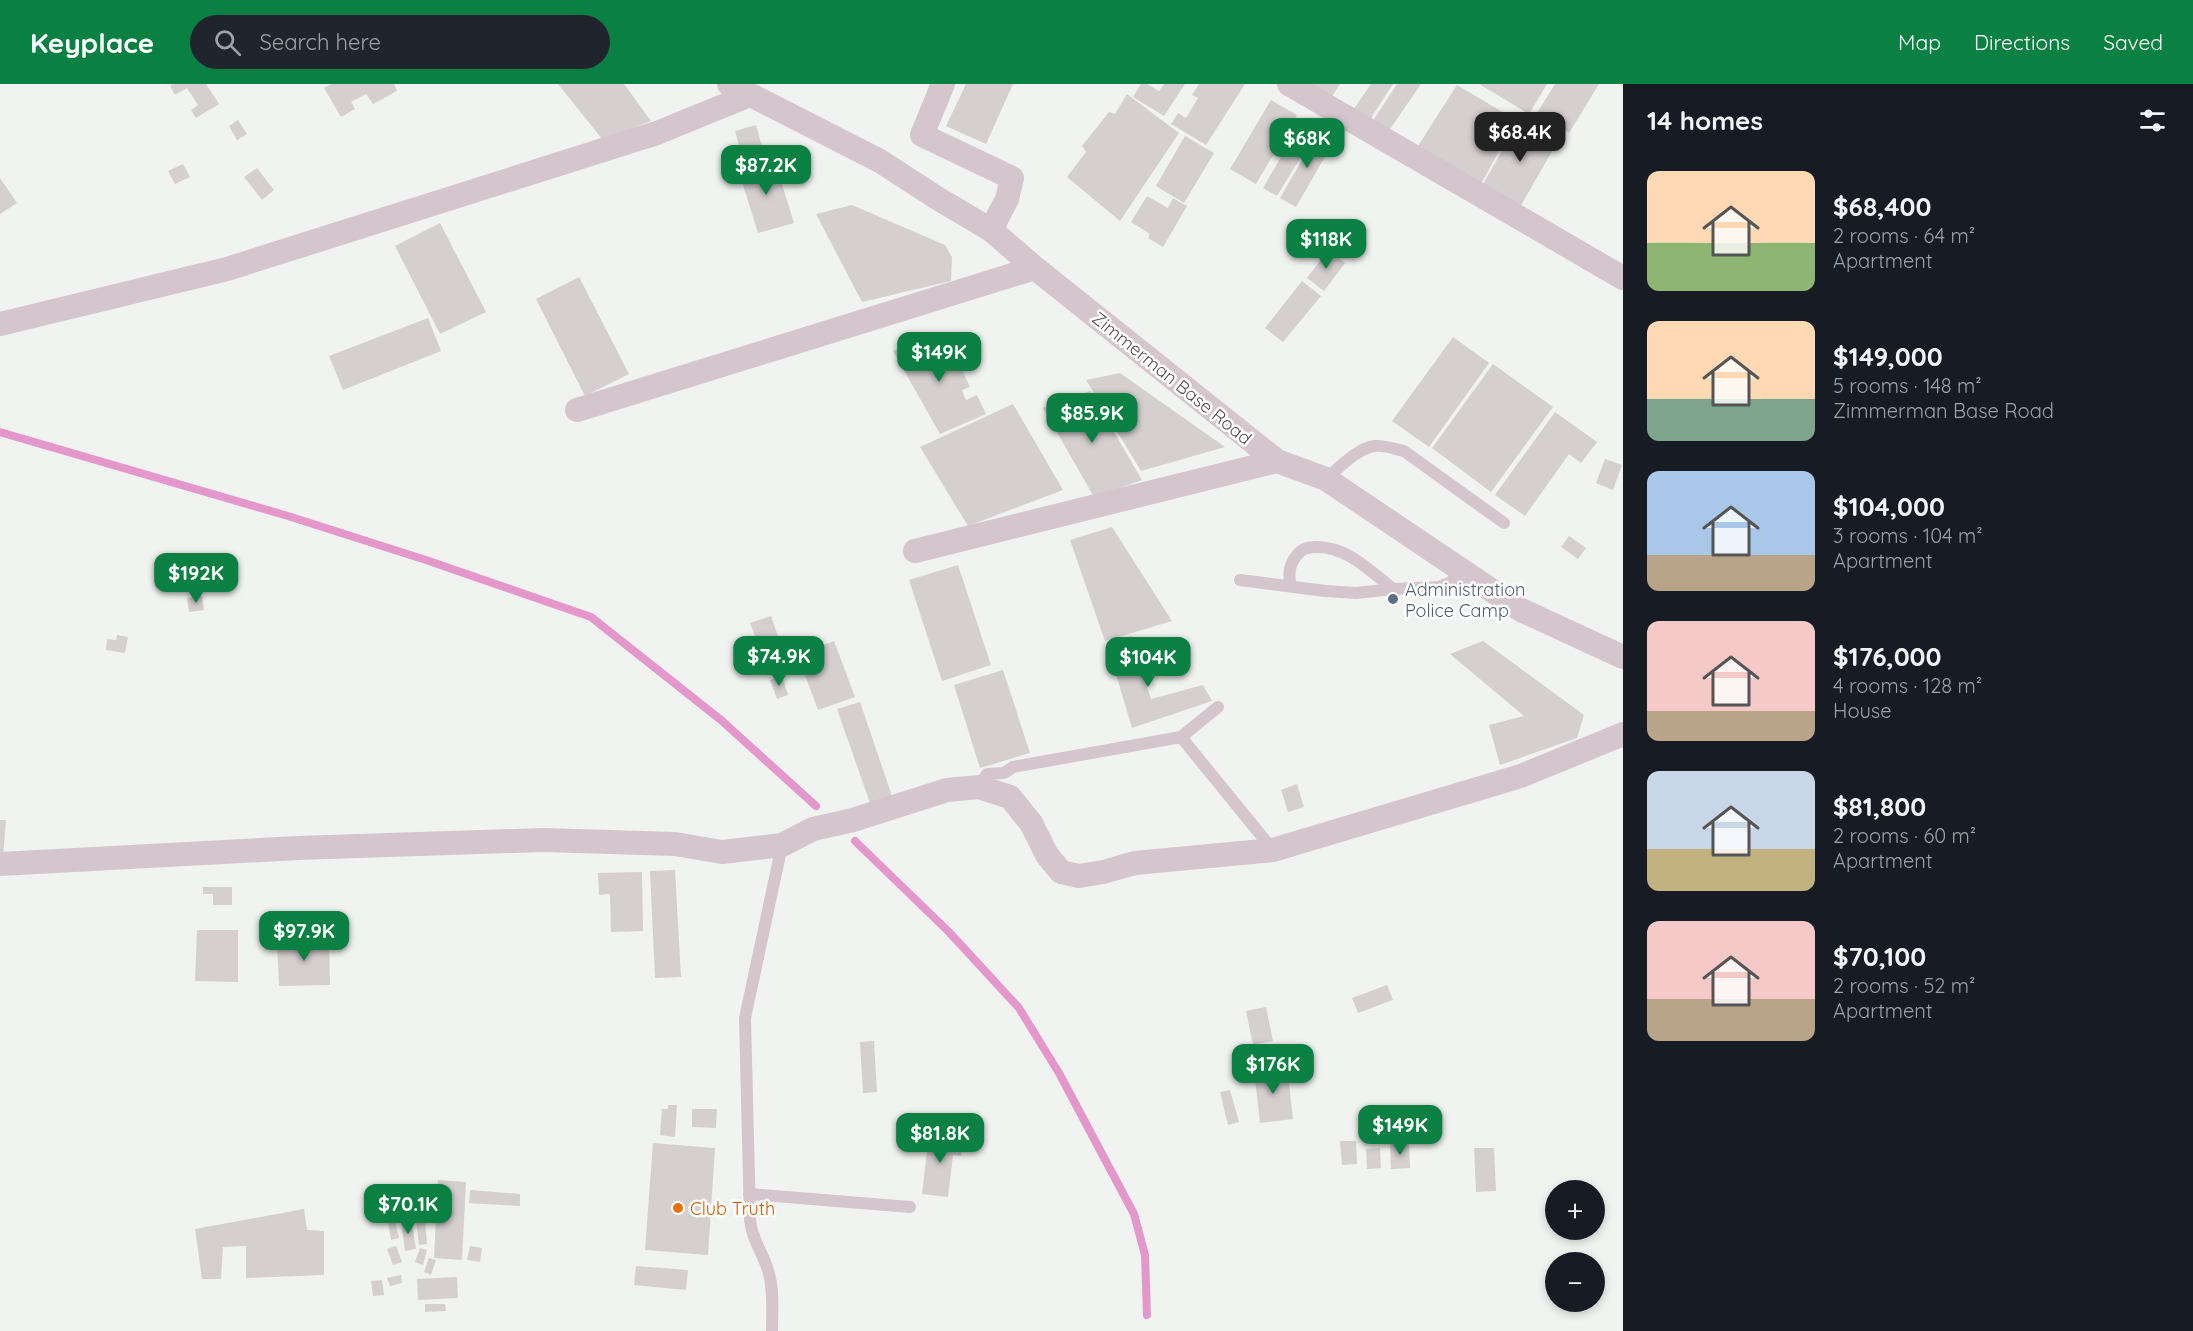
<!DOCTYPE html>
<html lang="en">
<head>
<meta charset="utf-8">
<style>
	body { margin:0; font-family:Quicksand,sans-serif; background:#20242c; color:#f1f3f6; height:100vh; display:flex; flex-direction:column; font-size:22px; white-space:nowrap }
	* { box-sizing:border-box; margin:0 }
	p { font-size:20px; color:#9ea1a6 }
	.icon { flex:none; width:33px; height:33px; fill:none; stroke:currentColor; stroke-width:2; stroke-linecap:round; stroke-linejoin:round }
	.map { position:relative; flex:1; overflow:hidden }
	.side { display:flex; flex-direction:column; background:#171b24; width:570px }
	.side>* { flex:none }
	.controls { position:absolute; left:1545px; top:1096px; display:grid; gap:12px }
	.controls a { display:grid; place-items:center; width:60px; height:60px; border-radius:50%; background:#171b24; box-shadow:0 3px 9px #0003; font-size:30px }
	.price { position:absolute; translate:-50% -51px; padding:0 14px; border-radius:12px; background:#0b8043; color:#fff; font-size:20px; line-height:39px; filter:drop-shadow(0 2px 3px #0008) }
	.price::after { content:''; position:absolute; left:50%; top:36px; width:18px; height:14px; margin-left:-9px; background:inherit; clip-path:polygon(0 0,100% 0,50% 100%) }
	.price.current { background:#222; color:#fff }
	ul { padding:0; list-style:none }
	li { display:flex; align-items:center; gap:18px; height:150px; padding:0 24px }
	li span { display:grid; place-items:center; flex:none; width:168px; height:120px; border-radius:12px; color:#555 }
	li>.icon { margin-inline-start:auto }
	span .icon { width:72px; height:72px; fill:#fffc; stroke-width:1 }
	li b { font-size:26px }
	h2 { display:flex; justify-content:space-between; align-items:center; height:72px; padding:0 24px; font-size:26px }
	header { display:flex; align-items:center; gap:36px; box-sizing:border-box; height:84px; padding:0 30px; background:#0b8043; color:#fff }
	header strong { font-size:28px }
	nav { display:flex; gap:33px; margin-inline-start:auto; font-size:21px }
	.search { width:420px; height:54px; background:#20242c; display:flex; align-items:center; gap:15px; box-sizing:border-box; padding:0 21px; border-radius:33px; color:#9ea1a6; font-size:22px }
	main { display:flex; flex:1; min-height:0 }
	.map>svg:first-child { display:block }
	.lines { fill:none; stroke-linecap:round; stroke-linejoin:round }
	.stream { stroke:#e397cb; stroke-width:8 }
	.building { fill:#d5cfd0 }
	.service { stroke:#d4c6cc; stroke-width:12 }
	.minor { stroke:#d4c6cc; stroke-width:24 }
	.service-dot { fill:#5c6f8a; stroke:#fff; stroke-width:2 }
	.food-dot { fill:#e8710a; stroke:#fff; stroke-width:2 }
	.labels { text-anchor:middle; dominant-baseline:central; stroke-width:5; stroke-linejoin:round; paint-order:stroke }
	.street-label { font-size:18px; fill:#5d4b52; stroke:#fff }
	.service-label { font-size:18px; fill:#4e5e75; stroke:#fff; text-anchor:start }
	.food-label { font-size:18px; fill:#c56008; stroke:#fff; text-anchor:start }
</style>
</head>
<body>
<header>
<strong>Keyplace</strong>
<div class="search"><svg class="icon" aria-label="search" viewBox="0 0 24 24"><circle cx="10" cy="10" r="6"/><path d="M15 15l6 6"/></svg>Search here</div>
<nav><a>Map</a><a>Directions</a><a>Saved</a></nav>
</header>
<main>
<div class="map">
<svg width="1623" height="1247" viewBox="0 0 1623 1247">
	<rect width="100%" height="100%" fill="#f1f3f1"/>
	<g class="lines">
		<path class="stream" d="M0,348l288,84 138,44 165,57 130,103 95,86
			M855,757l94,91 70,76 40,65 75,141 11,41 2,60"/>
	</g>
	<path class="building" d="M173,0h33l13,20 -23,14 -5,-8 7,-5 -11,-17 -12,7 -5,-9z
		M331,0h63l3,7 -24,13 -7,-10 -15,8 4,7 -14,8 -17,-29z
		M558,0h66l27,37 -48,19z
		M966,0h47l-27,60 -40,-18z
		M1141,0h6l12,7 5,-7h21l-21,32 -31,-19z
		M1199,0h46l-39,61 -35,-21 7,-11 8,5 12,-20 -6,-3z
		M1301,0h39l-11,17z
		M1371,0h22l-26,40 -16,-11z
		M1397,0h24l-33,48 -16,-10z
		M1479,0h68l-18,30z
		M1555,0h44l-30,49 -32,-20z
		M1457,1l59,35 -35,64 -65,-35z
		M1127,10l52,39 -59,88 -53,-44 19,-25 -4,-6 27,-34 6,2z
		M1271,16l26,15 -41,69 -26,-15z
		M1520,35l38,22 -38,66 -38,-21z
		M238,36l9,14 -10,6 -8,-14z
		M1301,39l15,9 -39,64 -14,-8z
		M756,41l8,29 -25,7 -4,-10 5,-1 -5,-19z
		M1318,48l16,9 -38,66 -16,-9z
		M1185,52l29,17 -30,50 -28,-17z
		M774,74l20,65 -36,10 -20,-64z
		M183,80l7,13 -15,7 -7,-13z
		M257,84l17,22 -12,10 -18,-23z
		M0,94l17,25 -17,11z
		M1147,112l21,12 5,-10 14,8 -24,41 -15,-9 2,-4 -19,-12z
		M852,121l93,40 7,12 -1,24 -89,21 -46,-88z
		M440,139l46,89 -46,22 -45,-88z
		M1328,166l17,13 -21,28 -17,-13z
		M579,193l50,97 -44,22 -49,-97z
		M1302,197l19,15 -38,46 -18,-14z
		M428,234l13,33 -98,39 -14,-34z
		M940,248l12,25 -8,4 4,7 11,-5 11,24 -8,3 4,10 11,-5 9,19 -46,20 -47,-83z
		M1453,253l36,26 -60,84 -37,-26z
		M1493,280l60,43 -62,85 -59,-44z
		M1120,289l105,74 -84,24 -55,-91z
		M1090,307l52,89 -48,17 -51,-89z
		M1013,320l50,86 -95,36 -48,-79z
		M1555,328l42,30 -16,21 -12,-9 -44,62 -30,-21z
		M1605,375l17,6 -9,25 -17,-7z
		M1112,443l60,94 -67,20 -35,-101z
		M1569,452l17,12 -8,11 -17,-12z
		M958,481l33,100 -49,16 -33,-101z
		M202,512l2,14 -15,2 -2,-14z
		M771,532l8,23 -20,7 -9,-23z
		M117,551l11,2 -3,16 -19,-3 1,-11 9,1z
		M1131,552l20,63 52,-14 9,16 -80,27 -25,-84z
		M834,557l21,56 -37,13 -21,-56z
		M1483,557l101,74 -7,23 -77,27 -11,-40 35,-9 -74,-62z
		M1003,586l27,83 -50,15 -26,-83z
		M782,592l6,19 -11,4 -7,-19z
		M860,618l32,94 -22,7 -33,-94z
		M1297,700l7,23 -16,5 -7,-22z
		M0,736h6l-3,38h-3z
		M675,786l6,107 -26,1 -5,-107z
		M642,788l1,59 -32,1 -1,-38 -11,1 -1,-22z
		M203,803h29v18h-19v-11h-10z
		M197,846h41v52l-43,-1z
		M329,854l1,47 -51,1 -2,-46z
		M1387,901l6,15 -35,13 -6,-15z
		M1266,923l7,34 -20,4 -7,-34z
		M874,957l3,51 -14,1 -3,-51z
		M1287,983l6,52 -33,4 -6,-53z
		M1230,1006l9,32 -11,3 -8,-33z
		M668,1021h9l-2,32 -15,-2 2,-26h6z
		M692,1025h25l-1,19 -24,-1z
		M925,1050l16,2 -2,14 6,1 2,-16 16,2 -2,19 -8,-1 -5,42 -26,-3 5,-43h-3z
		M1340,1057h16l1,23 -15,1z
		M653,1059l62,5 -7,107 -63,-5z
		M1409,1059l1,25 -19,1 -1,-25z
		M1380,1064l1,20 -14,1 -1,-20z
		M1474,1064h20l2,43 -20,1z
		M438,1096l28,2 -4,78 -28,-2z
		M431,1105l4,23 -17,3 -4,-23z
		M400,1106l4,16 -6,2 -4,-16z
		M470,1106l50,4v12l-51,-3z
		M389,1111l6,17 -7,2 -6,-17z
		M304,1125l3,21 17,1v44l-78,3v-32l-23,1 -2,32h-19l-7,-50z
		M411,1135l5,30 -11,2 -4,-30z
		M395,1136l4,18 -8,2 -3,-18z
		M416,1137h9l2,23 -8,1z
		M396,1162l6,16 -9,3 -6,-16z
		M470,1162l12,2 -2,14 -13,-2z
		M420,1164l7,2 -4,15 -8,-3z
		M429,1174l7,2 -5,15 -7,-3z
		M636,1182l52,4 -2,20 -52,-5z
		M401,1191l1,8 -12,3 -3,-8z
		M457,1193l1,21 -40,2 -1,-21z
		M382,1196l2,15 -11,1 -2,-15z
		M425,1220h20l1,7 -21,1z"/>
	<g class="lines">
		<path class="service" d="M1326,395c13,-11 31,-31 49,-33 10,-1 20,3 29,5l100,72
			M1240,496l85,11 31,2 37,-4 46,-2 12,-5 11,-12
			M1291,502c-3,-12 -2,-21 6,-31 5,-7 12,-8 20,-8 31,0 53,24 76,42
			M1181,653l92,113
			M979,703l8,-13 17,-1 9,-6 168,-30 37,-30
			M749,1110l161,13
			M772,1247c0,-19 2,-39 -3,-57 -5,-21 -16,-30 -19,-54l-5,-202 37,-173"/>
		<path class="minor" d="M729,0l151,77 57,37 54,32 44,38 242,193 49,18 195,131 102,47
			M943,0l-21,51 90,43 -5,21 -16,31
			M1289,0l334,194
			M0,240l227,-55 430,-136 93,-38
			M577,326l458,-142
			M915,467l362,-90
			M0,780l298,-16 246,-8 131,4 47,8 60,-7 31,-16 40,-9 94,-30 32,-3 31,10 21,26 16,32 14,17 18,4 24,-4 32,-9 138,-13 248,-74 102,-42"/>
	</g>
	<circle class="service-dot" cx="1393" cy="515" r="6"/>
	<circle class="food-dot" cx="678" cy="1124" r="6"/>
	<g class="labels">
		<g class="street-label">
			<text transform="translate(1172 294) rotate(39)">Zimmerman Base Road</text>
		</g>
		<g class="service-label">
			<text x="1405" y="505">Administration<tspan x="1405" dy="21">Police Camp</tspan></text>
		</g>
		<g class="food-label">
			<text x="690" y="1124">Club Truth</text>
		</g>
	</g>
</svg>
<div class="controls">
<a>+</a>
<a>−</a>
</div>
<b class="price current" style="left:1520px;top:79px">$68.4K</b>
<b class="price" style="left:1307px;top:85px">$68K</b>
<b class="price" style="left:766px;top:112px">$87.2K</b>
<b class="price" style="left:1326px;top:186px">$118K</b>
<b class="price" style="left:939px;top:299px">$149K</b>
<b class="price" style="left:1092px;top:360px">$85.9K</b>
<b class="price" style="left:196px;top:520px">$192K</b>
<b class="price" style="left:779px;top:603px">$74.9K</b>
<b class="price" style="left:1148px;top:604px">$104K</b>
<b class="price" style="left:304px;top:878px">$97.9K</b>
<b class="price" style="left:1273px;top:1011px">$176K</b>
<b class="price" style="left:1400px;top:1072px">$149K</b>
<b class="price" style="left:940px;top:1080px">$81.8K</b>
<b class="price" style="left:408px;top:1151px">$70.1K</b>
</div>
<section class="side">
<h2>14 homes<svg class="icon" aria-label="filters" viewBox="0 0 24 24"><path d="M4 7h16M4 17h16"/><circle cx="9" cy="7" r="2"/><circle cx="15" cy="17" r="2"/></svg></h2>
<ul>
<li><span style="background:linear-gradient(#ffd9b3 60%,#8fb573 0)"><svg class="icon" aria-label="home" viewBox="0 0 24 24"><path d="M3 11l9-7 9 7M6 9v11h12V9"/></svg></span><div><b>$68,400</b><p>2 rooms · 64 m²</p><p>Apartment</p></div></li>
<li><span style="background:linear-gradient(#ffd9b3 65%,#7fa58c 0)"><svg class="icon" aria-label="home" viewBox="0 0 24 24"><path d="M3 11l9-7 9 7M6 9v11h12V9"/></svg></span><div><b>$149,000</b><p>5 rooms · 148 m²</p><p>Zimmerman Base Road</p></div></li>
<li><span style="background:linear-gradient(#a9c7e8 70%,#b9a48a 0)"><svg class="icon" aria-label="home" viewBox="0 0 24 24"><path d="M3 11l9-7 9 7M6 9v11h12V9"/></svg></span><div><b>$104,000</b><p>3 rooms · 104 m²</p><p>Apartment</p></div></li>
<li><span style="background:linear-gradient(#f6c9c9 75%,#b9a48a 0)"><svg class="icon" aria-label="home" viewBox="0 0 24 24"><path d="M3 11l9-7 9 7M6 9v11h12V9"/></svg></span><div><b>$176,000</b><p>4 rooms · 128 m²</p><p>House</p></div></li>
<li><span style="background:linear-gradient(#c9d6e8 65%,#c2b280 0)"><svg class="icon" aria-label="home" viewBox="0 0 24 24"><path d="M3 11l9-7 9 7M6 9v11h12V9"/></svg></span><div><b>$81,800</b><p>2 rooms · 60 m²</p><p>Apartment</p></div></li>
<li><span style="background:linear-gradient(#f6c9c9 65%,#b9a48a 0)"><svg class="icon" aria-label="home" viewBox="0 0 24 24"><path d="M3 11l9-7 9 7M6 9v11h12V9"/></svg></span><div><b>$70,100</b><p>2 rooms · 52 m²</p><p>Apartment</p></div></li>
</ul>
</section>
</main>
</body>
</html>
